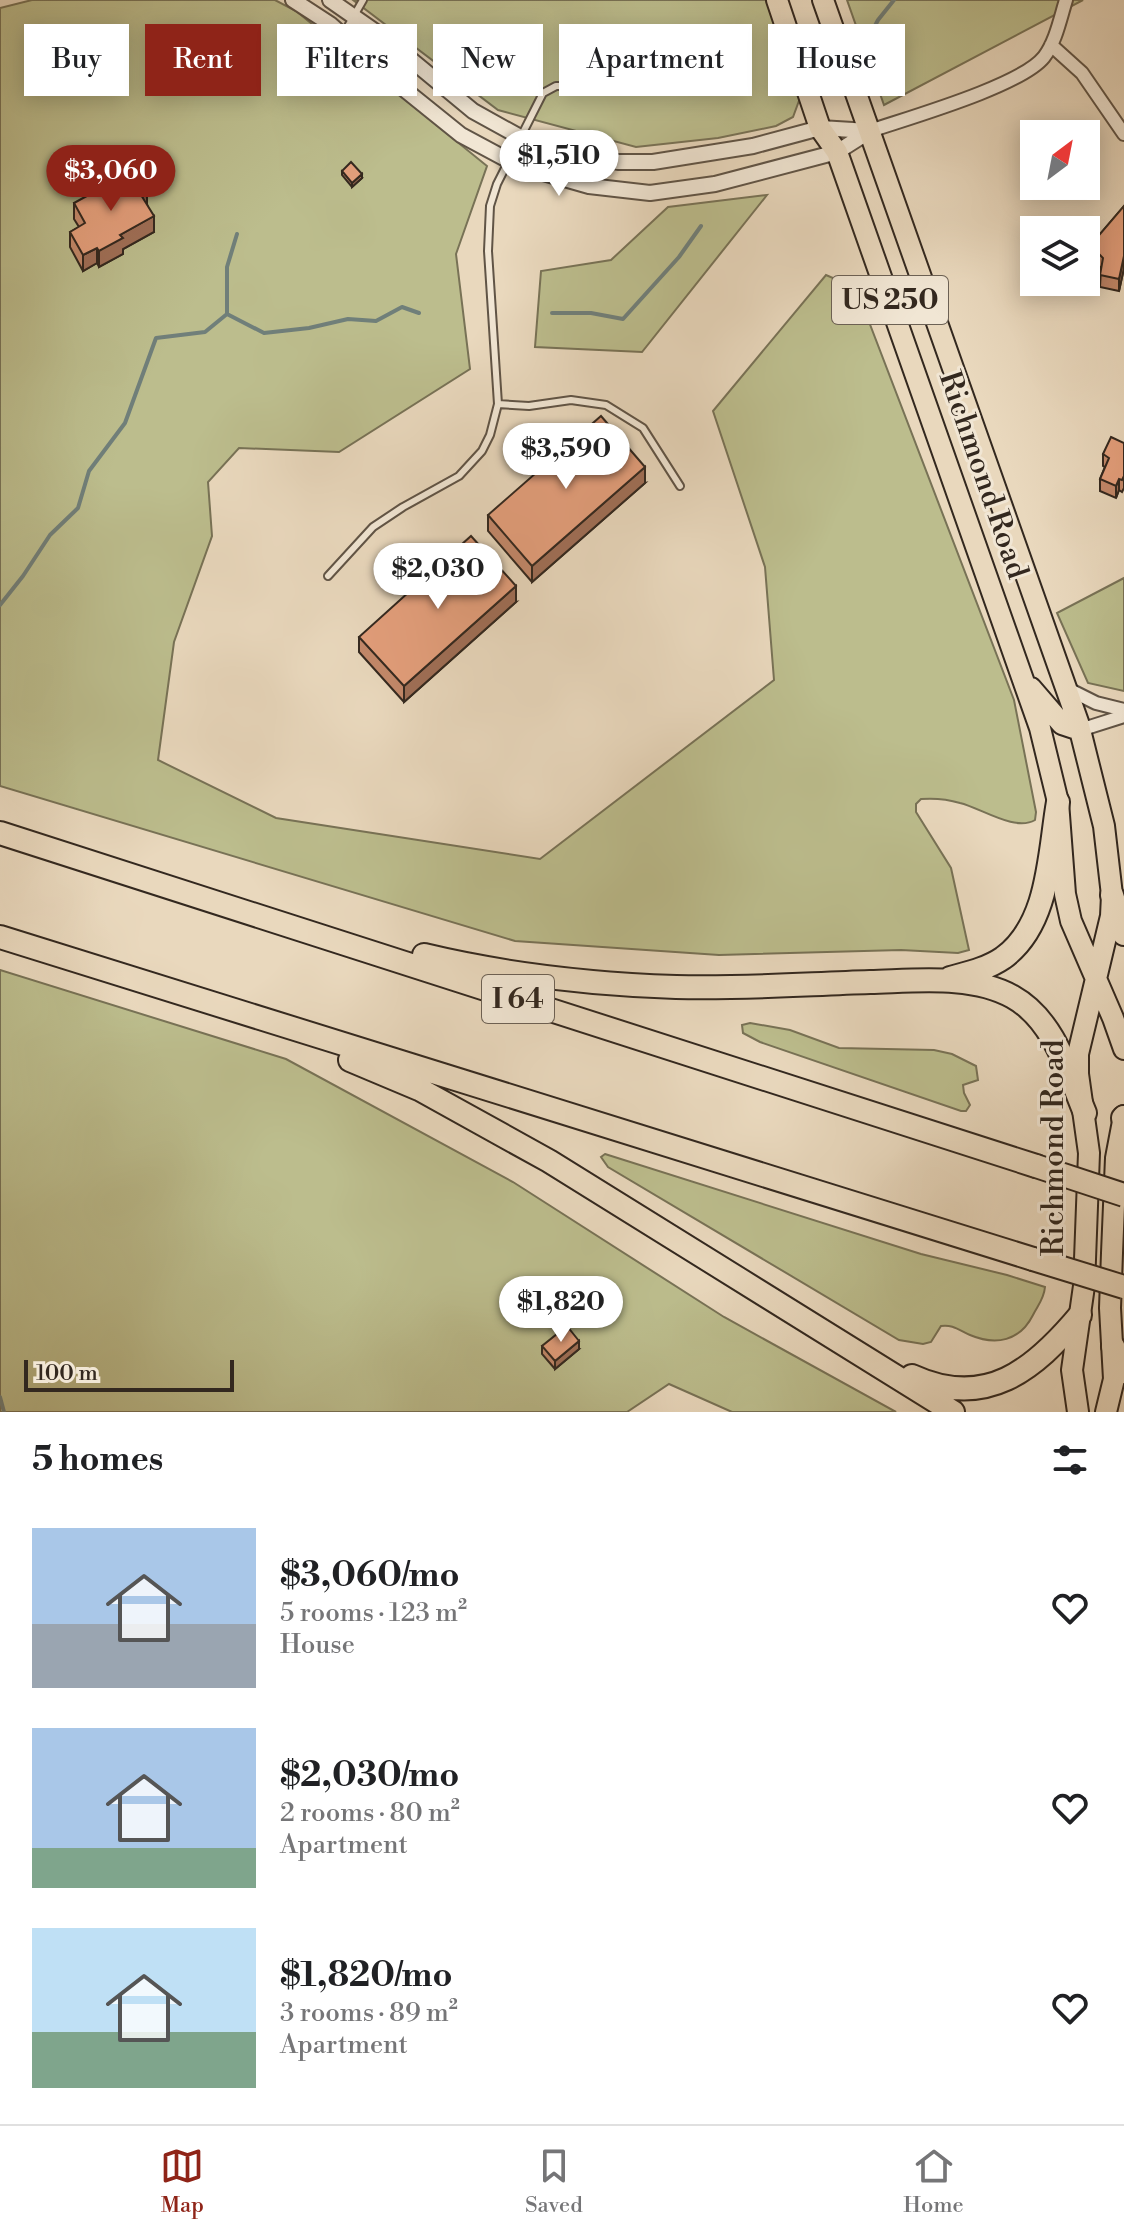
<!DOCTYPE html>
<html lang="en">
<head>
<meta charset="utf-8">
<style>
	body { margin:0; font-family:"Libre Bodoni",serif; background:#f6f6f6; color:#202124; height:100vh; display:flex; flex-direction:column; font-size:30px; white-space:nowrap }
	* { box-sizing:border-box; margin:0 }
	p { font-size:26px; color:#757577 }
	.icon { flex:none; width:44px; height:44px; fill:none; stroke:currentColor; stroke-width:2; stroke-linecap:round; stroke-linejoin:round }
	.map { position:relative; height:1412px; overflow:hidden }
	.panel { display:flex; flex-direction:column; background:#fff; flex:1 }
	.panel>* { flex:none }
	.hud { position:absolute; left:24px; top:24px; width:1076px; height:72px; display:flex; gap:16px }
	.needle { width:52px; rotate:32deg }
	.tools { position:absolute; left:1020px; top:120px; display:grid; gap:16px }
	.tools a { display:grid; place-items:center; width:80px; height:80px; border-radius:0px; background:#fff; box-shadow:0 4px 20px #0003; font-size:40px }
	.scale { position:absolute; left:24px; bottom:20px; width:210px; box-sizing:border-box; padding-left:8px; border:4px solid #33281f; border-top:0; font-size:22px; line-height:28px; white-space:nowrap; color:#33281f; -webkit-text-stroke:6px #f1e6d4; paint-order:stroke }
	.price { position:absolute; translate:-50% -68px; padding:0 18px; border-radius:28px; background:#fff; color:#222; font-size:26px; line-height:52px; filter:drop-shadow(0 2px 4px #0008) }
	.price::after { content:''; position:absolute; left:50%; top:48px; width:24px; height:18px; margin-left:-12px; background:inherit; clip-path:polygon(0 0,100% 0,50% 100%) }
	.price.selected { background:#8f2418; color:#fff }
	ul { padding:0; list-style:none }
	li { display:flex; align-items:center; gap:24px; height:200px; padding:0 32px }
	li span { display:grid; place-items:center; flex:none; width:224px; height:160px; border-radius:0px; color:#555 }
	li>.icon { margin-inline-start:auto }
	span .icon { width:96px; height:96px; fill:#fffc; stroke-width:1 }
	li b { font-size:34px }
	h2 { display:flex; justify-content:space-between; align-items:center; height:96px; padding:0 32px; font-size:34px }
	.tag { padding:0 28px; border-radius:0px; background:#fff; box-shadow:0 4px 20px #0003; font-size:28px; line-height:72px }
	.tag.selected { background:#8f2418; color:#fff }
	.tab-bar { display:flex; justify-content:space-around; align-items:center; height:112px; border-top:2px solid #e0e0e0; background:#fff; font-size:22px; color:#757577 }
	.tab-bar a { display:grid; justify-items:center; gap:4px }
	.tab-bar .selected { color:#8f2418 }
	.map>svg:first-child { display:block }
	.green { fill:#bcbd8d; stroke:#787256; stroke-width:2 }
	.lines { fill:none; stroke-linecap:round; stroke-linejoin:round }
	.stream { stroke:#707f7a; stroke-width:4 }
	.service-casing { stroke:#605446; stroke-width:10 }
	.minor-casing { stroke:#605446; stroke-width:16 }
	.tertiary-casing { stroke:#605446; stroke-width:18 }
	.trunk-casing { stroke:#33281f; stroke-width:24 }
	.motorway-casing { stroke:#33281f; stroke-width:26 }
	.service { stroke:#f1e6d4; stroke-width:6 }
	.minor { stroke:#f1e6d4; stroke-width:12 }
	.tertiary { stroke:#f1e6d4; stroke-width:14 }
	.trunk { stroke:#e9d8bd; stroke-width:20 }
	.motorway { stroke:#e9d8bd; stroke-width:22 }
	.motorway-bridge-casing { stroke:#33281f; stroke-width:26; stroke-linecap:butt }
	.motorway-bridge { stroke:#e9d8bd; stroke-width:22 }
	.wall { fill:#c4896b; stroke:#33281f; stroke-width:2 }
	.shaded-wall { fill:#a06f57; stroke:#33281f; stroke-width:2 }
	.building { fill:#e49f7c; stroke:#33281f; stroke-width:2 }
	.labels { text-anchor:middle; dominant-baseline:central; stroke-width:6; stroke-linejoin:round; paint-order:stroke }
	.shield { fill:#f1e6d4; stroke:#6c6155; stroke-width:2 }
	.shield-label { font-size:28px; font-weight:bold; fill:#33281f }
	.street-label { font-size:30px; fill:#33281f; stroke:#f1e6d4 }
</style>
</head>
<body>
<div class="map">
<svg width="1124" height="1412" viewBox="0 0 1124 1412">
	<rect width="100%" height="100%" fill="#e9d8bd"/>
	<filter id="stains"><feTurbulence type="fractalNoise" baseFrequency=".0025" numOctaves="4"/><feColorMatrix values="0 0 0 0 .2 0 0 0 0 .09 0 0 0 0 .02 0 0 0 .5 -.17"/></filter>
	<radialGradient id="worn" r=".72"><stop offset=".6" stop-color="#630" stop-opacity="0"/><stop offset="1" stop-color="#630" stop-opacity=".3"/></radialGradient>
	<path class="green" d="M32,0h243l21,11 191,155 -31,88 14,115 -131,83 -100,-4 -31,34 4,54 -38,106 -16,118 118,58 264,41 234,-179 -9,-113 -52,-156 113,-136 30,13 158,412 22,112 -1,8c-20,12 -54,-12 -75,-17 -13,-4 -25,-5 -39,-4l-5,5v8l35,56 18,82 -11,3 -57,-3 -182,5 -204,-14 -515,-155v-778z
		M353,0h416l31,98 -7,19 -17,9 -58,12 -82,9 -138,-37z
		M847,0h236l-199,105z
		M767,195l-125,157 -107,-5 6,-76 70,-11 57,-53z
		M1124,578v113l-36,-8 -31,-70z
		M0,970l286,89 227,123 211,135 172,95h-164l-63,-28 -42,28h-627z
		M750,1023l40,7 49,18 95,2 18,4 24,12 2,14 -15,5 1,8 6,12 -4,6h-5l-201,-69 -17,-9 -1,-8z
		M605,1154l316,100 86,21 38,12c-1,12 -7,18 -12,28 -13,26 -37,31 -63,20 -10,-4 -17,-11 -29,-9l-10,16 -8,2 -24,-4 -291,-173 -7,-10z"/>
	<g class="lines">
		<path class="stream" d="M869,37l9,-17 16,-20
			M552,313h39l32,6 56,-62 22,-31
			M227,314v-47l10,-33
			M0,605l23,-29 27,-41 28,-27 11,-37 36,-48 31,-85 49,-6 22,-18 37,19 45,-5 39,-9 28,2 26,-14 17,6
			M0,1397l4,15"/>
		<defs>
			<path id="service" d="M343,35l20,-35
				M498,404l31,2 42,-6 35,5 37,23 37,58
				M328,576l45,-49 30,-20 56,-31 23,-25 8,-16 8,-31 -10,-153 2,-45 7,-22 46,-91 13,-7h12"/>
			<path id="minor" d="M1051,45l31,28 42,61
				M870,131c38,-13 151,-45 174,-74 12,-16 16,-38 22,-57
				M1068,689l28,14 28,7
				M1080,730l44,-14"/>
			<path id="tertiary" d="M293,0l37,24 64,57 67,54 58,31 70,20 61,7 65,-9 122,-32 33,-21
				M330,0l56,39 87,72 47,26 39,14 59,11h35l100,-16 67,-18 49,3"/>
			<path id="trunk" d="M777,0l43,128 17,24 203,576 18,74 7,92 6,27 42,97 11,31
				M823,0l255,722 26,104 8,69 -1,21 -33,138v20l11,79 -5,133 -12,84 6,42
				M1031,688l31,36 18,6
				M1106,1412l8,-33 -4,-71 2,-55 4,-95 8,-42"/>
			<path id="motorway" d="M0,833l1036,333
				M1112,895l12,39
				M0,937l1033,322
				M424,955c83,20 168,29 252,32 65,2 130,-3 194,-5 45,-1 103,-8 143,15 41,23 55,75 72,116
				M950,978c18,-5 37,-9 53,-20 47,-34 46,-105 55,-156
				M350,1060l69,29 130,72 404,251
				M1123,1118l1,-1
				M1113,1346l11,26
				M912,1376c74,34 122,-6 168,-61"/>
		</defs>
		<use href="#service" class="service-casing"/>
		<use href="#minor" class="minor-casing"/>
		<use href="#tertiary" class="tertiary-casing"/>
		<use href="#trunk" class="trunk-casing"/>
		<use href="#motorway" class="motorway-casing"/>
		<use href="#service" class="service"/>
		<use href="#minor" class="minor"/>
		<use href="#tertiary" class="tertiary"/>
		<use href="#trunk" class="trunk"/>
		<use href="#motorway" class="motorway"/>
		<defs>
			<path id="motorway-bridge" d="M1036,1166l88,29
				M1033,1259l91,28"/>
		</defs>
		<use href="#motorway-bridge" class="motorway-bridge-casing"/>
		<use href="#motorway-bridge" class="motorway-bridge"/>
	</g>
	<path class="wall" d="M342,171l20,7 -10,9 -10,-12z
		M74,203l73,1 7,28 -31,17v5l-24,13 -2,-4 -14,8 -13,-24v-15l9,-5 -5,-8z
		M1124,206v62l-5,23 -19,-4 1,-19 -7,-7v-20z
		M1124,443v45l-2,4 -3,-2 -3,8 -16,-7v-12l5,-12 -2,-1v-12z
		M645,483l-113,99 -44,-51v-16z
		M516,602l-112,100 -45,-50v-15z
		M542,1346l37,3 -24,20 -13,-15z"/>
	<path class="shaded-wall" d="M362,174v4l-10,9v-4z
		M147,192v15l-6,-12z
		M154,216v16l-31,17v5l-24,13v-16l21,-16z
		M97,248v15l-14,8v-16z
		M1124,256v12l-5,23v-12z
		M645,467v16l-113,99v-16z
		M1119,479v11l-3,8v-12z
		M516,586v16l-112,100v-16z
		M579,1341v8l-24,20v-8z"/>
	<path class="building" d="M351,162l11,12 -10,9 -10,-12z
		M134,170l13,22 -6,3 13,21 -34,19 3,3 -24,13 -2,-3 -14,7 -13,-23 15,-9 -11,-20z
		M1124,206v50l-5,23 -19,-4 3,-17 -9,-9v-8z
		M601,416l44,51 -113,99 -44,-51z
		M1111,437l13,6v33l-2,4 -3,-1 -3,7 -16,-7 9,-21 -6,-4z
		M471,536l45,50 -112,100 -45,-49z
		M567,1326l12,15 -24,20 -13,-15z"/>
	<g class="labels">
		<g class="shield">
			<rect x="832" y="276" width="116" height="48" rx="6"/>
			<rect x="482" y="975" width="72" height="48" rx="6"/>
		</g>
		<g class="shield-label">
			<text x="890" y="300">US 250</text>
			<text x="518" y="999">I 64</text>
		</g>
		<g class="street-label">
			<text transform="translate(983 475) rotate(71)">Richmond Road</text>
			<text transform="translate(1054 1148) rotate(-90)">Richmond Road</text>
		</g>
	</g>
	<rect width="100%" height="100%" filter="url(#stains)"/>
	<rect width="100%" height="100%" fill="url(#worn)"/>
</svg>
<div class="tools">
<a><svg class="needle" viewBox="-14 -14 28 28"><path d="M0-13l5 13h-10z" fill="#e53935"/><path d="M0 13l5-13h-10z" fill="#757577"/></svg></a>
<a><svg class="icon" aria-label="layers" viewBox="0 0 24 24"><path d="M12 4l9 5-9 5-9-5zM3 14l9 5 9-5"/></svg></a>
</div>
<div class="scale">100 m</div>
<b class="price" style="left:559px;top:198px">$1,510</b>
<b class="price selected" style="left:111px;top:213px">$3,060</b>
<b class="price" style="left:566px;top:491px">$3,590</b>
<b class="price" style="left:438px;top:611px">$2,030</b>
<b class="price" style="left:561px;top:1344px">$1,820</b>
<div class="hud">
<a class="tag">Buy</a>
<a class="tag selected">Rent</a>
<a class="tag">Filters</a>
<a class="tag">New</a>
<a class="tag">Apartment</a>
<a class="tag">House</a>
</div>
</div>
<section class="panel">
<h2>5 homes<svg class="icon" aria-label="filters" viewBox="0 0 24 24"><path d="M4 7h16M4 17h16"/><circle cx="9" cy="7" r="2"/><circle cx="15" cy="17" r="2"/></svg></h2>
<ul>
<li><span style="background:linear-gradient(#a9c7e8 60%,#9aa5b1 0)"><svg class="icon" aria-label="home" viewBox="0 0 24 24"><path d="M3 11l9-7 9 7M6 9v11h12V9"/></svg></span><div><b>$3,060/mo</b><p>5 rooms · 123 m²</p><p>House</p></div><svg class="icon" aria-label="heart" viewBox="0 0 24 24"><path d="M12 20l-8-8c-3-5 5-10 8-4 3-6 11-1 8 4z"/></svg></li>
<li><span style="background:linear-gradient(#a9c7e8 75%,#7fa58c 0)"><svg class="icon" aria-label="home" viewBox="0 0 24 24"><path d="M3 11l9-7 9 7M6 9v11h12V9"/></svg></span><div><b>$2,030/mo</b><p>2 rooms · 80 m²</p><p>Apartment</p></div><svg class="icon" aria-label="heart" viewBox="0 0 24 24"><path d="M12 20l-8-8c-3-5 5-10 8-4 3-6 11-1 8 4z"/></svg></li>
<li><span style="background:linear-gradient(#bfe0f5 65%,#7fa58c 0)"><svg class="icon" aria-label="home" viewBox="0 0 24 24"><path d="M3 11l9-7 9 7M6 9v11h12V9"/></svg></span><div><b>$1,820/mo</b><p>3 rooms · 89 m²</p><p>Apartment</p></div><svg class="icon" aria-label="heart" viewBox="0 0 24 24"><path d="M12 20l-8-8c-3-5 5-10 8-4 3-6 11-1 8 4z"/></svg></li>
</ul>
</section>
<nav class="tab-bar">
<a class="selected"><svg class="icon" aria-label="map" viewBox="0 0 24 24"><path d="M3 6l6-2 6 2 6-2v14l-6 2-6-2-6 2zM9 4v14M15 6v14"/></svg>Map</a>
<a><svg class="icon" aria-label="saved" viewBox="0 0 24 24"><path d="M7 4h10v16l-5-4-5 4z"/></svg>Saved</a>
<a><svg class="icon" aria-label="home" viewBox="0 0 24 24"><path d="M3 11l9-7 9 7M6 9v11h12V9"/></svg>Home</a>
</nav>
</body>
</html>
